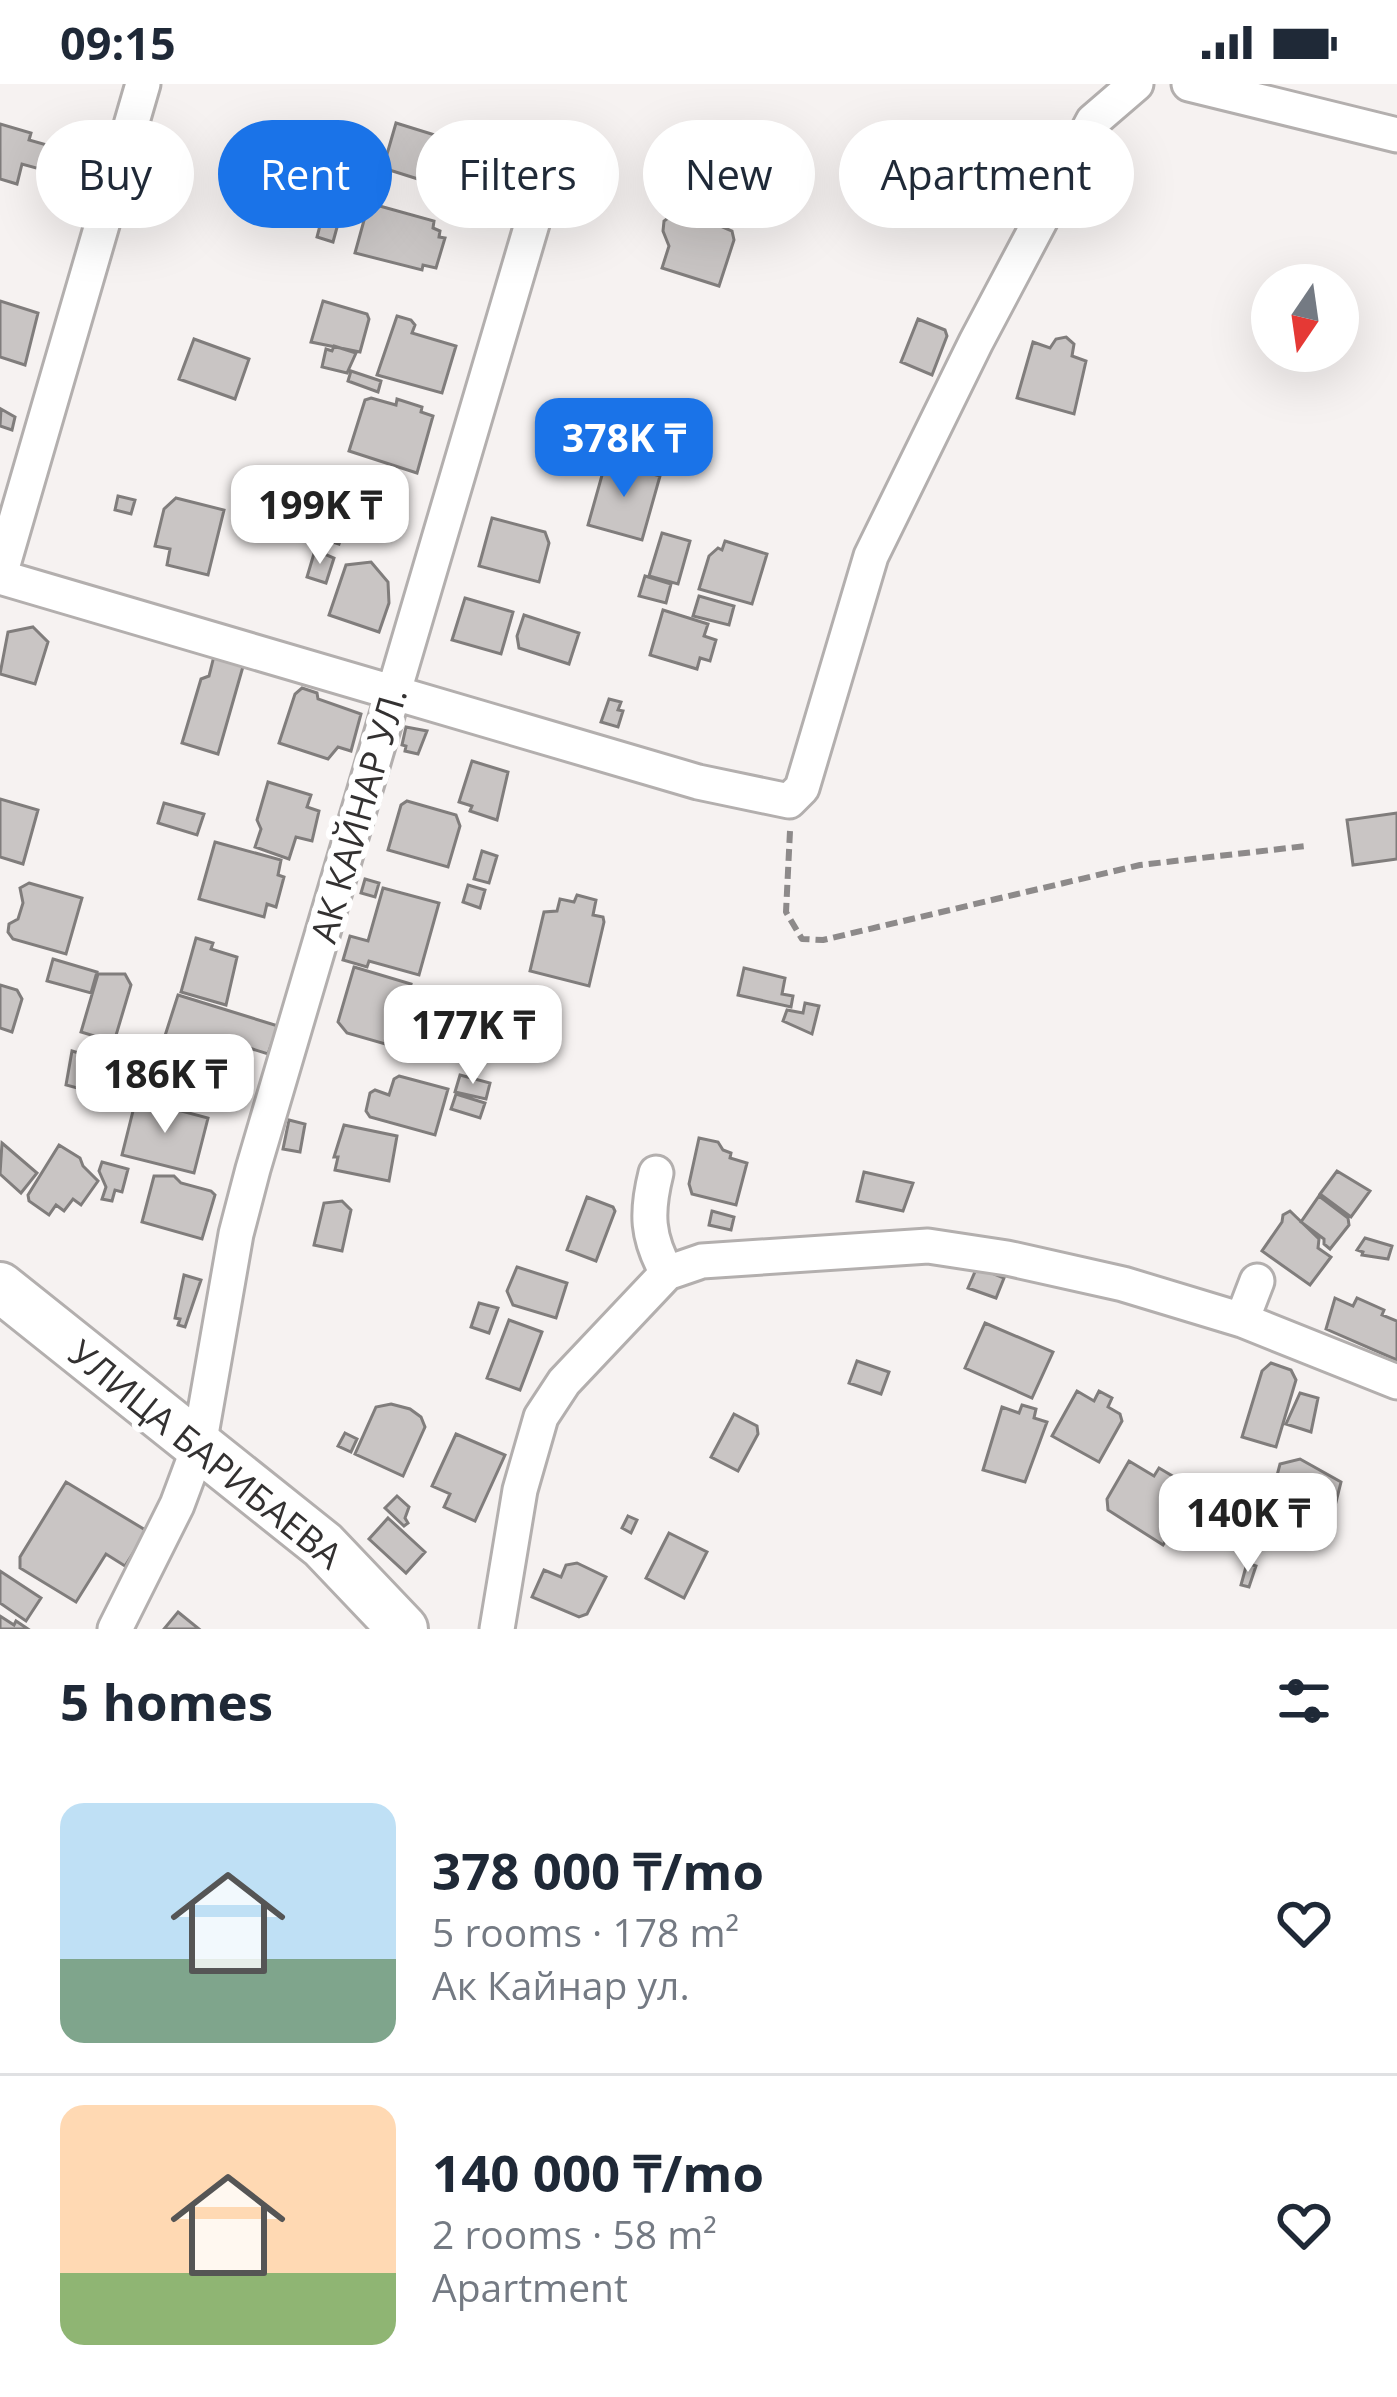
<!DOCTYPE html>
<html lang="en">
<head>
<meta charset="utf-8">
<style>
	body { margin:0; font-family:"Open Sans",sans-serif; background:#f2f2f3; color:#1f2937; height:100vh; display:flex; flex-direction:column; font-size:45px; white-space:nowrap }
	* { box-sizing:border-box; margin:0 }
	p { font-size:39px; color:#747a83 }
	.icon { flex:none; width:66px; height:66px; fill:none; stroke:currentColor; stroke-width:2; stroke-linecap:round; stroke-linejoin:round }
	.map { position:relative; height:1545px; overflow:hidden }
	.details { display:flex; flex-direction:column; background:#fff; flex:1 }
	.details>* { flex:none }
	.banner { position:absolute; left:36px; top:36px; width:1326px; height:108px; display:flex; gap:24px }
	.needle { width:78px; rotate:193deg }
	.tools { position:absolute; left:1251px; top:180px; display:grid; gap:24px }
	.tools a { display:grid; place-items:center; width:108px; height:108px; border-radius:50%; background:#fff; box-shadow:0 12px 48px #0002; font-size:60px }
	.price { position:absolute; translate:-50% -102px; padding:0 27px; border-radius:24px; background:#fff; color:#222; font-size:39px; line-height:78px; filter:drop-shadow(0 3px 6px #0008) }
	.price::after { content:''; position:absolute; left:50%; top:72px; width:36px; height:27px; margin-left:-18px; background:inherit; clip-path:polygon(0 0,100% 0,50% 100%) }
	.price.current { background:#1a73e8; color:#fff }
	ul { padding:0; list-style:none }
	li { display:flex; align-items:center; gap:36px; height:300px; padding:0 60px }
	li+li { border-top:3px solid #e0e1e3 }
	li span { display:grid; place-items:center; flex:none; width:336px; height:240px; border-radius:24px; color:#555 }
	li>.icon { margin-inline-start:auto }
	span .icon { width:144px; height:144px; fill:#fffc; stroke-width:1 }
	li b { font-size:51px }
	h2 { display:flex; justify-content:space-between; align-items:center; height:144px; padding:0 60px; font-size:51px }
	.pill { padding:0 42px; border-radius:54px; background:#fff; box-shadow:0 12px 48px #0002; font-size:42px; line-height:108px }
	.pill.current { background:#1a73e8; color:#fff }
	.status { display:flex; justify-content:space-between; align-items:center; height:84px; padding:0 60px; background:#fff; direction:ltr }
	.status svg { height:33px; fill:currentColor }
	.map>svg:first-child { display:block }
	.building { fill:#c9c5c4; stroke:#807d7c; stroke-width:3 }
	.lines { fill:none; stroke-linecap:round; stroke-linejoin:round }
	.street-casing { stroke:#b3afae; stroke-width:39 }
	.secondary-casing { stroke:#b3afae; stroke-width:54 }
	.path { stroke:#8d8a8a; stroke-width:6; stroke-dasharray:12 6; stroke-linecap:butt }
	.street { stroke:#fff; stroke-width:33 }
	.secondary { stroke:#fff; stroke-width:48 }
	.labels { text-anchor:middle; dominant-baseline:central; stroke-width:12; stroke-linejoin:round; paint-order:stroke }
	.street-label { font-size:36px; fill:#333131; stroke:#fff }
</style>
</head>
<body>
<div class="status"><b>09:15</b><svg viewBox="0 0 49 12"><path d="M0 12V9h3v3zM5 12V6h3v6zM10 12V3h3v9zM15 12V0h3v12zM26 1h20v11H26zM47 4h2v5h-2z"/></svg></div>
<div class="map">
<svg width="1397" height="1545" viewBox="0 0 1397 1545">
	<rect width="100%" height="100%" fill="#f6f2f1"/>
	<path class="building" d="M396,39l55,17 -14,45 -54,-17z
		M0,40l31,9 -2,7 25,7 -7,24 -25,-7 -5,20 -17,-5z
		M74,47l12,2 -5,21 -12,-3z
		M334,86l30,8 -7,22 -29,-9z
		M331,111l32,9 -5,18 -26,-7 -5,-6z
		M376,121l58,16 -1,7 7,3 -1,6 6,1 -9,30 -13,-3 -1,5 -67,-17 11,-40z
		M324,126l7,2 -1,6 9,2 -6,22 -16,-5z
		M675,129l30,11 1,-7 11,-2 3,11 12,5 2,9 -15,46 -57,-18 7,-22 -6,-15 1,-10z
		M0,217l38,12 -13,52 -25,-8z
		M323,217l44,13 2,5 -9,33 -49,-10z
		M397,232l14,4 4,5 -3,8 44,13 -14,47 -65,-18z
		M918,235l27,11 2,6 -15,39 -31,-13z
		M1066,253l8,7 -2,12 14,5 -12,53 -57,-16 16,-56 17,6 6,-9z
		M194,255l55,20 -14,40 -56,-20z
		M334,262l22,7 -9,20 -25,-6 4,-18 6,2z
		M351,287l30,10 -3,11 -30,-11z
		M371,314l25,7 1,-6 25,8 -1,5 12,4 -16,57 -68,-22 16,-51z
		M1,325l14,8 -3,13 -12,-4z
		M606,377l54,15 -18,64 -54,-15z
		M352,389l18,5 -5,20 -18,-4z
		M253,409l13,4 -6,15 -12,-3z
		M323,411l18,6 -2,6 11,3 -11,34 -43,-14 9,-29 15,4z
		M118,412l17,4 -4,14 -16,-4z
		M176,414l48,12 -16,65 -41,-10 3,-16 -15,-3 9,-37z
		M492,434l53,14 4,11 -10,39 -60,-16z
		M662,449l28,8 -12,43 -29,-8z
		M725,457l42,13 -15,50 -53,-15 10,-33 9,-8 4,2z
		M315,466l19,8 -8,25 -19,-6z
		M371,478l17,20 1,21 -10,29 -50,-17 17,-50z
		M645,492l26,8 -5,19 -27,-7z
		M699,512l35,10 -5,19 -36,-9z
		M465,514l48,14 -12,42 -49,-14z
		M663,526l45,14 -4,12 12,4 -6,21 -10,-3 -3,11 -47,-14z
		M524,531l55,18 -10,31 -50,-16 -2,-12z
		M33,543l15,15 -13,42 -35,-10 8,-42z
		M214,572l30,7 -26,91 -36,-11 19,-64 8,-3z
		M302,604l15,5 1,6 43,15 -10,37 -13,-4 -10,12 -49,-16 16,-49z
		M609,615l12,3 -3,8 5,1 -5,16 -17,-5z
		M406,643l21,4 -9,23 -13,-3 1,-5 -4,-1z
		M472,677l36,11 -11,48 -27,-9 2,-5 -13,-4z
		M268,698l43,13 -4,12 12,4 -7,30 -16,-4 -7,22 -34,-12 6,-18 -4,-9z
		M0,715l38,11 -15,54 -23,-7z
		M407,717l49,14 4,11 -12,41 -60,-17 13,-45z
		M164,719l40,11 -7,21 -39,-12z
		M1397,729v46l-44,6 -6,-45z
		M215,758l66,18 -3,15 6,2 -8,30 -9,-3 -3,13 -65,-18z
		M482,767l15,5 -8,27 -15,-4z
		M365,795l14,4 -4,14 -14,-4z
		M29,799l53,15 -16,56 -53,-15 -5,-7 1,-8 9,-5 5,-16 -3,-15z
		M468,801l17,5 -5,18 -17,-6z
		M383,804l56,15 -20,72 -50,-14 -2,6 -24,-7 7,-24 18,5z
		M577,811l19,5 -3,15 10,2 1,5 -15,64 -59,-15 14,-59 13,-1 3,-12 14,3z
		M196,854l17,5 -2,6 26,8 -11,48 -45,-13z
		M53,875l44,13 -6,21 -44,-12z
		M354,883l57,17 -13,43 14,4 -6,19 -59,-17 -9,-11z
		M744,884l41,10 -3,16 11,2 -2,11 -53,-12z
		M98,890h27l6,11 -17,57 -33,-10z
		M0,901l17,5 5,9 -10,33 -12,-4z
		M178,911l100,31 -10,28 -28,-9 -10,44 -75,-22z
		M805,919l14,3 -7,28 -29,-13 4,-11 16,3z
		M494,932l11,3 -6,24 -11,-3z
		M419,937l12,4 -5,14 -11,-4z
		M72,967l34,10 -6,22 -16,-4 -3,10 -15,-4z
		M460,991l30,8 -4,16 -31,-7z
		M399,992l49,13 -13,46 -65,-18 -4,-6 4,-18 5,-3 14,5 5,-16z
		M456,1010l29,9 -5,15 -29,-9z
		M136,1015l72,19 -14,55 -72,-18z
		M289,1036l16,4 -5,28 -17,-3z
		M344,1041l53,11 -8,45 -54,-11 3,-13h-4z
		M699,1054l19,4 5,8 8,3 -1,5 17,5 -11,42 -44,-11 -3,-10z
		M2,1059l35,30 -16,20 -21,-19z
		M59,1061l21,13 3,8 15,15 -17,24 -8,-6 -9,12 -8,-6 -7,10 -20,-14 -1,-6z
		M102,1078l26,7 -6,23 -7,-2 -3,11 -10,-2 4,-12 -7,-16z
		M1337,1087l33,20 -19,26 -31,-23z
		M864,1088l49,11 -10,28 -46,-10z
		M154,1092h20l7,7 30,8 4,4 -13,44 -60,-17z
		M1319,1112l29,22 1,7 -19,24 -6,-5v-5l-23,-17z
		M587,1113l26,10 2,4 -19,50 -29,-11z
		M342,1117l9,9 -9,41 -28,-6 10,-42z
		M712,1127l22,6 -3,13 -22,-5z
		M1290,1127l29,28 -1,9 13,9 -21,28 -48,-34 20,-29 1,-7z
		M1365,1154l27,8 -4,13 -26,-4 1,-3 -6,-2z
		M517,1183l50,16 -11,35 -43,-13 -6,-14z
		M977,1183l27,11 -8,20 -28,-10z
		M184,1191l17,5 -16,47 -7,-2 2,-6 -5,-1z
		M1335,1214l18,8 4,-8 27,12 -2,5 15,6v39l-71,-31z
		M479,1219l19,5 -9,25 -18,-6z
		M509,1236l33,12 -22,58 -33,-12z
		M985,1239l68,29 -21,46 -67,-30z
		M857,1277l32,11 -8,22 -32,-11z
		M1271,1279l20,7 5,10 -20,67 -34,-10 20,-66z
		M1077,1307l17,10 5,-10 13,7 -4,9 12,7 2,7 -23,41 -47,-26z
		M1300,1309l18,5 -7,34 -25,-8z
		M391,1320l19,5 11,8 4,10 -22,49 -48,-22 21,-47z
		M1022,1321l14,4 -2,9 13,4 -22,60 -42,-12 19,-63 17,6z
		M734,1330l23,12 1,8 -20,37 -27,-14z
		M345,1349l12,6 -6,13 -13,-6z
		M456,1350l49,21 -30,66 -31,-14 6,-13 -18,-8z
		M1300,1375l41,23 -11,44 -62,-16 12,-46z
		M1129,1377l25,15 5,-8 17,10 8,19 -2,18 -19,30 -55,-35 -1,-11z
		M66,1398l81,49 -22,35 -19,-12 -30,48 -56,-34v-11z
		M397,1412l12,11 -4,11 3,5 -4,3 -19,-18z
		M628,1432l9,4 -6,13 -9,-5z
		M388,1434l37,34 -19,21 -37,-34z
		M669,1449l38,19 -23,46 -38,-20z
		M577,1479l29,14 -19,37 -8,3 -47,-20 12,-27 17,7 5,-12z
		M1247,1479l9,3 -7,21 -8,-2z
		M0,1487l41,27 -15,23 -26,-18z
		M178,1528l21,17h-35z
		M0,1532l14,9 2,-4 12,8h-28z"/>
	<g class="lines">
		<defs>
			<path id="street" d="M1189,0l208,51
				M0,491l143,-491
				M0,493l698,205 91,19 13,-13 69,-232 105,-214 117,-221 43,-37
				M656,1089c-10,40 -9,64 11,100
				M1242,1236l15,-39
				M115,1545l62,-124 22,-59 37,-212 17,-65 289,-979
				M497,1545l23,-139 21,-73 23,-35 103,-109 35,-12 226,-15 79,12 116,26 119,36 155,62"/>
			<path id="secondary" d="M0,1203l323,258 80,84"/>
		</defs>
		<use href="#street" class="street-casing"/>
		<use href="#secondary" class="secondary-casing"/>
		<path class="path" d="M790,747l-4,81 16,27 21,1 317,-75 166,-19"/>
		<use href="#street" class="street"/>
		<use href="#secondary" class="secondary"/>
	</g>
	<g class="labels">
		<g class="street-label">
			<text transform="translate(358 731) rotate(-74)">АК КАЙНАР УЛ.</text>
			<text transform="translate(206 1370) rotate(39)">УЛИЦА БАРИБАЕВА</text>
		</g>
	</g>
</svg>
<div class="tools">
<a><svg class="needle" viewBox="-14 -14 28 28"><path d="M0-13l5 13h-10z" fill="#e53935"/><path d="M0 13l5-13h-10z" fill="#747a83"/></svg></a>
</div>
<b class="price current" style="left:624px;top:416px">378K ₸</b>
<b class="price" style="left:320px;top:483px">199K ₸</b>
<b class="price" style="left:473px;top:1003px">177K ₸</b>
<b class="price" style="left:165px;top:1052px">186K ₸</b>
<b class="price" style="left:1248px;top:1491px">140K ₸</b>
<div class="banner">
<a class="pill">Buy</a>
<a class="pill current">Rent</a>
<a class="pill">Filters</a>
<a class="pill">New</a>
<a class="pill">Apartment</a>
</div>
</div>
<section class="details">
<h2>5 homes<svg class="icon" aria-label="filters" viewBox="0 0 24 24"><path d="M4 7h16M4 17h16"/><circle cx="9" cy="7" r="2"/><circle cx="15" cy="17" r="2"/></svg></h2>
<ul>
<li><span style="background:linear-gradient(#bfe0f5 65%,#7fa58c 0)"><svg class="icon" aria-label="home" viewBox="0 0 24 24"><path d="M3 11l9-7 9 7M6 9v11h12V9"/></svg></span><div><b>378 000 ₸/mo</b><p>5 rooms · 178 m²</p><p>Ак Кайнар ул.</p></div><svg class="icon" aria-label="heart" viewBox="0 0 24 24"><path d="M12 20l-8-8c-3-5 5-10 8-4 3-6 11-1 8 4z"/></svg></li>
<li><span style="background:linear-gradient(#ffd9b3 70%,#8fb573 0)"><svg class="icon" aria-label="home" viewBox="0 0 24 24"><path d="M3 11l9-7 9 7M6 9v11h12V9"/></svg></span><div><b>140 000 ₸/mo</b><p>2 rooms · 58 m²</p><p>Apartment</p></div><svg class="icon" aria-label="heart" viewBox="0 0 24 24"><path d="M12 20l-8-8c-3-5 5-10 8-4 3-6 11-1 8 4z"/></svg></li>
</ul>
</section>
</body>
</html>
